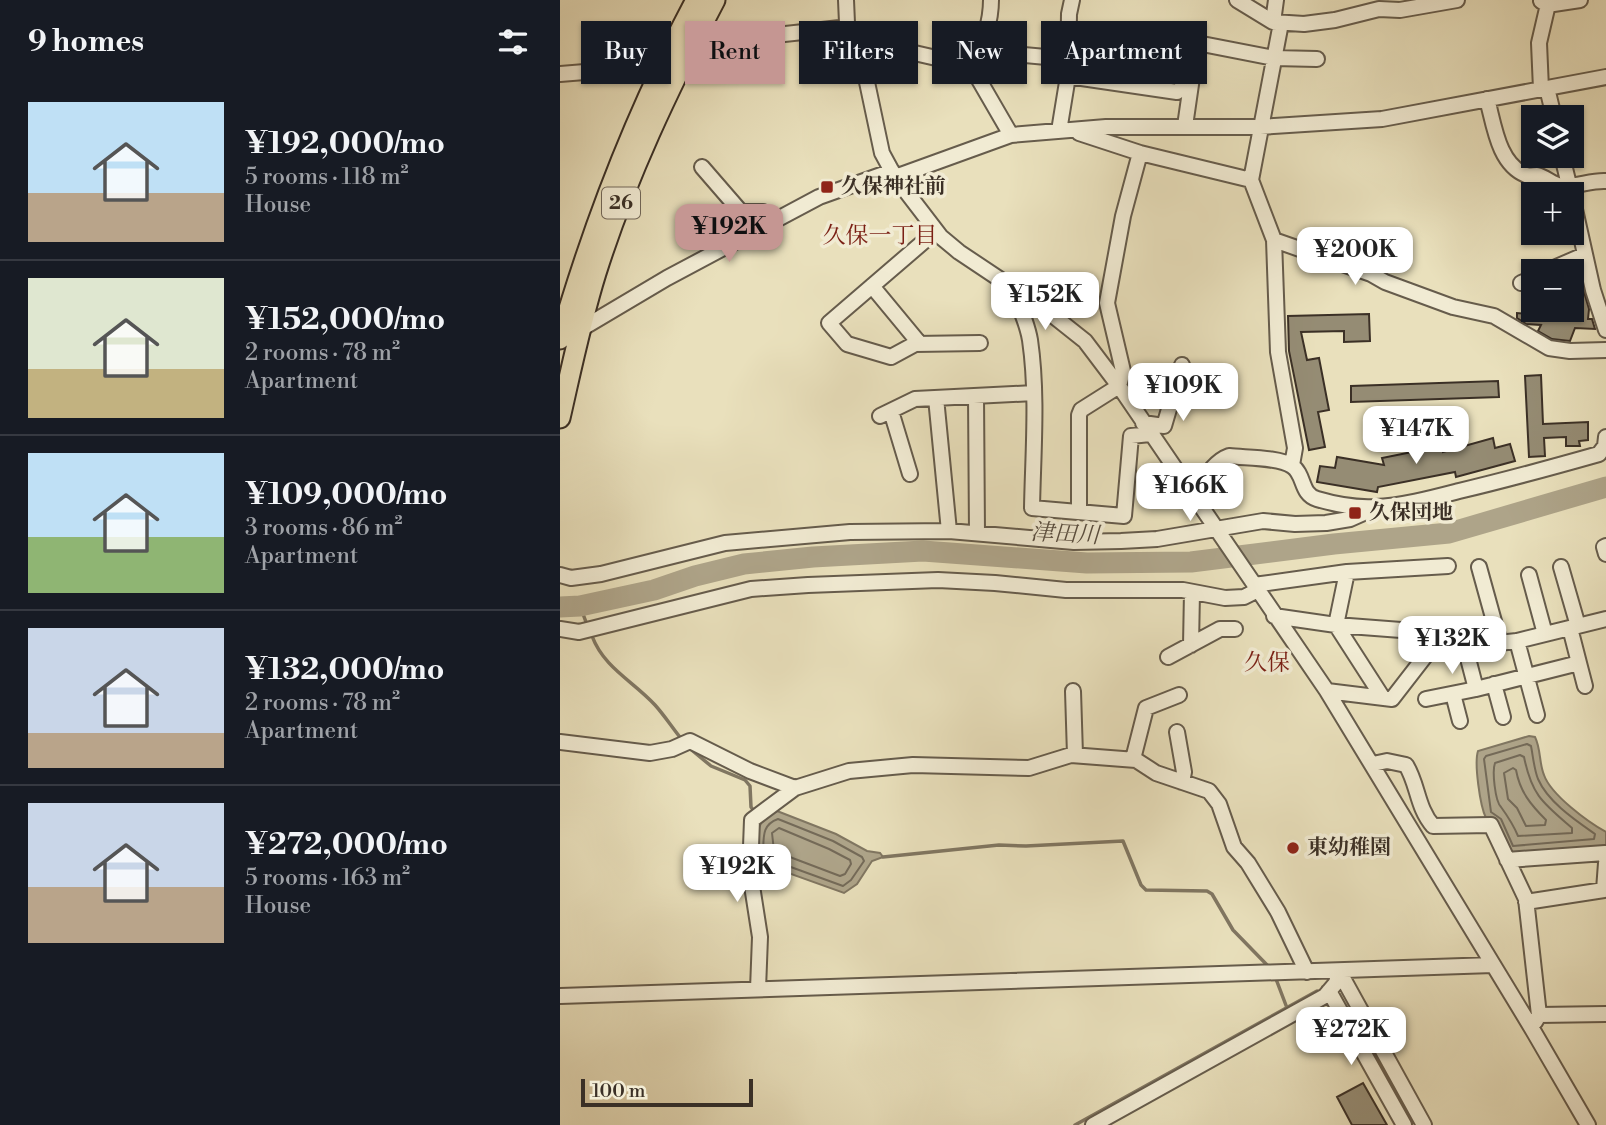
<!DOCTYPE html>
<html lang="en">
<head>
<meta charset="utf-8">
<style>
	body { margin:0; font-family:"Libre Bodoni","Noto Serif JP",serif; background:#20242c; color:#f1f3f6; height:100vh; display:flex; flex-direction:column; font-size:26px; white-space:nowrap }
	* { box-sizing:border-box; margin:0 }
	p { font-size:23px; color:#9ea1a6 }
	.icon { flex:none; width:38px; height:38px; fill:none; stroke:currentColor; stroke-width:2; stroke-linecap:round; stroke-linejoin:round }
	.map { position:relative; flex:1; overflow:hidden }
	.drawer { display:flex; flex-direction:column; background:#171b24; width:560px }
	.drawer>* { flex:none }
	.hud { position:absolute; left:21px; top:21px; width:665px; height:63px; display:flex; gap:14px }
	.fabs { position:absolute; left:961px; top:105px; display:grid; gap:14px }
	.fabs a { display:grid; place-items:center; width:63px; height:63px; border-radius:0px; background:#171b24; box-shadow:0 2px 5px #0004; font-size:35px }
	.scale { position:absolute; left:21px; bottom:18px; width:172px; box-sizing:border-box; padding-left:7px; border:4px solid #3b3026; border-top:0; font-size:19px; line-height:24px; white-space:nowrap; color:#3b3026; -webkit-text-stroke:5px #f1ebd3; paint-order:stroke }
	.price { position:absolute; translate:-50% -60px; padding:0 16px; border-radius:14px; background:#fff; color:#222; font-size:23px; line-height:46px; filter:drop-shadow(0 2px 4px #0008) }
	.price::after { content:''; position:absolute; left:50%; top:42px; width:21px; height:16px; margin-left:-10px; background:inherit; clip-path:polygon(0 0,100% 0,50% 100%) }
	.price.current { background:#c59692; color:#111 }
	ul { padding:0; list-style:none }
	li { display:flex; align-items:center; gap:21px; height:175px; padding:0 28px }
	li+li { border-top:2px solid #363941 }
	li span { display:grid; place-items:center; flex:none; width:196px; height:140px; border-radius:0px; color:#555 }
	li>.icon { margin-inline-start:auto }
	span .icon { width:84px; height:84px; fill:#fffc; stroke-width:1 }
	li b { font-size:30px }
	h2 { display:flex; justify-content:space-between; align-items:center; height:84px; padding:0 28px; font-size:30px }
	.tag { padding:0 24px; border-radius:0px; background:#171b24; box-shadow:0 2px 5px #0004; font-size:24px; line-height:63px }
	.tag.current { background:#c59692; color:#111 }
	main { display:flex; flex:1; min-height:0 }
	.map>svg:first-child { display:block }
	.water { fill:#aea489; stroke:#807661; stroke-width:2 }
	.lines { fill:none; stroke-linecap:round; stroke-linejoin:round }
	.shore { stroke:#746a58; stroke-width:2 }
	.stream { stroke:#807661; stroke-width:3.5 }
	.river { stroke:#aea489; stroke-width:21 }
	.building { fill:#958c74; stroke:#3b3026; stroke-width:2 }
	.minor-casing { stroke:#665c4c; stroke-width:18 }
	.highway-casing { stroke:#3b3026; stroke-width:23 }
	.minor { stroke:#f1ebd3; stroke-width:14 }
	.highway { stroke:#e9e0bc; stroke-width:19 }
	.poi-dot { fill:#8f2418; stroke:#f1ebd3; stroke-width:2.5 }
	.labels { text-anchor:middle; dominant-baseline:central; stroke-width:7; stroke-linejoin:round; paint-order:stroke }
	.shield { fill:#f1ebd3; stroke:#72685a; stroke-width:2 }
	.shield-label { font-size:19px; font-weight:bold; fill:#3b3026 }
	.poi-label { font-size:21px; font-weight:bold; fill:#3b3026; stroke:#f1ebd3; text-anchor:start }
	.neighbourhood-label { font-size:23px; fill:#7a1f14; stroke:#f1ebd3 }
	.water-label { font-size:23px; font-style:italic; fill:#584d3f; stroke:#f1ebd3 }
</style>
</head>
<body>
<main>
<section class="drawer">
<h2>9 homes<svg class="icon" aria-label="filters" viewBox="0 0 24 24"><path d="M4 7h16M4 17h16"/><circle cx="9" cy="7" r="2"/><circle cx="15" cy="17" r="2"/></svg></h2>
<ul>
<li><span style="background:linear-gradient(#bfe0f5 65%,#b9a48a 0)"><svg class="icon" aria-label="home" viewBox="0 0 24 24"><path d="M3 11l9-7 9 7M6 9v11h12V9"/></svg></span><div><b>¥192,000/mo</b><p>5 rooms · 118 m²</p><p>House</p></div></li>
<li><span style="background:linear-gradient(#dfe7d0 65%,#c2b280 0)"><svg class="icon" aria-label="home" viewBox="0 0 24 24"><path d="M3 11l9-7 9 7M6 9v11h12V9"/></svg></span><div><b>¥152,000/mo</b><p>2 rooms · 78 m²</p><p>Apartment</p></div></li>
<li><span style="background:linear-gradient(#bfe0f5 60%,#8fb573 0)"><svg class="icon" aria-label="home" viewBox="0 0 24 24"><path d="M3 11l9-7 9 7M6 9v11h12V9"/></svg></span><div><b>¥109,000/mo</b><p>3 rooms · 86 m²</p><p>Apartment</p></div></li>
<li><span style="background:linear-gradient(#c9d6e8 75%,#b9a48a 0)"><svg class="icon" aria-label="home" viewBox="0 0 24 24"><path d="M3 11l9-7 9 7M6 9v11h12V9"/></svg></span><div><b>¥132,000/mo</b><p>2 rooms · 78 m²</p><p>Apartment</p></div></li>
<li><span style="background:linear-gradient(#c9d6e8 60%,#b9a48a 0)"><svg class="icon" aria-label="home" viewBox="0 0 24 24"><path d="M3 11l9-7 9 7M6 9v11h12V9"/></svg></span><div><b>¥272,000/mo</b><p>5 rooms · 163 m²</p><p>House</p></div></li>
</ul>
</section>
<div class="map">
<svg width="1046" height="1125" viewBox="0 0 1046 1125">
	<rect width="100%" height="100%" fill="#e9e0bc"/>
	<filter id="stains"><feTurbulence type="fractalNoise" baseFrequency=".00286" numOctaves="4"/><feColorMatrix values="0 0 0 0 .2 0 0 0 0 .09 0 0 0 0 .02 0 0 0 .5 -.17"/></filter>
	<radialGradient id="worn" r=".72"><stop offset=".6" stop-color="#630" stop-opacity="0"/><stop offset="1" stop-color="#630" stop-opacity=".3"/></radialGradient>
	<path class="water" d="M969,736l6,1c6,12 4,26 9,38 7,20 44,47 62,57v14l-93,8c-9,-11 -21,-23 -27,-36 -6,-12 -12,-55 -8,-67z
		M217,811l59,23 31,17 13,2 3,4 -11,4 -15,23 -13,9 -81,-29 -7,-8c1,-21 -1,-36 21,-45z"/>
	<g class="lines">
		<path class="shore" d="M967,744l4,2c2,10 3,23 7,33 10,23 37,41 57,55l-1,5 -81,7 -12,-27 -10,-7 -7,-53 2,-3z
			M960,755l4,2c8,39 19,46 48,71v5l-54,3c-5,-12 -9,-18 -17,-29 -6,-6 -9,-36 -6,-44z
			M953,768l3,2c4,22 15,35 30,50l-1,5 -19,1 -9,-18 -9,-9 -4,-26z
			M218,819l55,22 29,16 2,4 -13,19 -8,6 -77,-28 -3,-4c1,-16 -2,-29 15,-35z
			M219,828l50,21 21,11 1,4 -6,10 -5,2 -66,-25 -2,-18z"/>
		<path class="stream" d="M20,606l6,16
			M32,636c12,32 41,45 63,69 10,11 18,24 28,36
			M128,747l23,19 34,14 5,6 1,21 5,7
			M323,857l116,-12 27,1 97,-5 18,44 5,5 61,1 5,3 21,36 36,37
			M716,979l11,29
			M515,1125l242,-134"/>
		<path class="river" d="M0,607l20,-1 74,-16 41,-14 49,-12 69,-7 110,-6 164,12 104,-1 143,-18 115,-11 157,-46"/>
	</g>
	<path class="building" d="M1012,284l10,1 7,24 -1,10h4l3,10 -20,-1 -5,13 -18,-2 -14,-8 3,-6 -15,-1 -9,-6v-5l14,1v-4h41z
		M809,314l1,27 -26,1v-11l-43,1 6,28 12,-2 10,52 -11,2 7,35 -16,3 -20,-99 -1,-35z
		M981,375l2,49 45,-2v18l-9,1 1,5h-14v-9l-22,1 1,18 -16,1 -4,-81z
		M938,381l1,16 -148,5v-16z
		M933,438l2,10 15,-4 5,17 -59,16 -1,-5 -77,15 -1,5 -60,-10 3,-16 15,2 2,-11 47,8 -2,-7 60,-12 1,6z
		M803,1083l24,42h-35l-15,-28z"/>
	<g class="lines">
		<defs>
			<path id="minor" d="M286,0l1,23 17,45 18,85 13,24 46,60 18,15 87,58 39,31 34,45 208,305 204,336 57,98
				M431,0c0,24 -8,45 -20,66l40,69
				M677,0l36,22 31,2 31,-4 44,-11 21,1 57,-10
				M981,1l6,4 33,-5
				M713,22l3,-22
				M135,38l16,4 138,-15
				M296,44l15,-1 100,23
				M420,51l88,8
				M0,74l49,-4
				M508,76l109,16 14,-10
				M987,88l7,29
				M981,89l-2,-46 10,-43
				M927,99c7,25 11,65 39,76 3,1 8,0 11,0 9,2 16,10 25,11 15,1 29,-6 44,-5
				M625,126l12,-83 77,15 43,1
				M499,131l9,-55 1,-62 3,-14
				M519,133l61,20 111,27 23,60 97,34 14,8 68,25 41,9 55,32 21,3 36,-1
				M1002,156l9,37
				M142,167l39,45h22l8,11
				M335,177l116,-42 95,-8h154l122,-8 224,-42
				M691,180l30,-157
				M1012,196l21,94 13,40
				M376,231l-107,92 18,21 44,13 24,-13 65,-1
				M714,240l4,112 17,96 -3,17
				M987,271l37,-16
				M961,283l12,-5
				M312,286l48,58
				M452,289c7,16 15,33 18,51 8,55 3,113 2,168l92,8 7,-80 19,-2
				M16,332l91,-54 152,-81 73,-26
				M416,396l1,137
				M376,398l13,133
				M331,411l19,63
				M320,416l35,-17 119,-6
				M583,423l21,3 18,-61
				M633,496c10,-14 19,-34 36,-40 17,2 50,1 63,10 13,8 8,28 25,33 17,5 40,9 58,8 27,-1 57,-9 84,-16 47,-11 94,-24 140,-37l6,-8 1,-9
				M519,512v-97l2,-5 38,-24 4,-15 -16,-68 16,-87 17,-63
				M1046,546l-2,1 2,7
				M919,567l21,76
				M1001,567l17,59
				M787,572l-11,53 47,73
				M0,575l11,3 30,-4 124,-31 125,-11 99,-1 125,11 47,-1 36,-2 106,-18 32,3 31,-1 24,-4 27,-12
				M969,575l16,59
				M694,585l93,-13 101,-6
				M714,616l62,9 78,6 65,14 38,-4 89,-22
				M0,629l19,3 172,-43 57,-4 130,-5 57,3 71,7h117l42,8 19,-1 14,-7
				M957,641l20,74
				M631,645l1,-53
				M608,657l52,-28h15
				M1019,663l6,23
				M934,684l9,33
				M916,689l103,-26 -9,-35
				M513,691l2,64
				M767,691l65,8 48,-62
				M893,694l7,27
				M866,699l50,-10 -12,-46
				M617,732l7,40 -2,10
				M0,742l90,11 22,-4 18,-8 60,30 45,17
				M573,759l13,-51 33,-13
				M813,764l14,-3 19,4c12,19 11,43 27,61l58,-1 35,74 13,116
				M947,860l98,-7 1,7
				M966,902l78,-12 2,-27
				M779,971l85,154
				M198,989l2,-52 -10,-64 2,-53 43,-32 54,-17 64,-6 116,3 42,-13 65,5 20,13 53,18 10,13 15,43 14,16 30,49 29,60
				M769,991l75,134
				M0,996l933,-31
				M975,1022l4,-7 67,-1
				M533,1125l232,-129 11,-13 3,-12"/>
			<path id="highway" d="M0,339c34,-118 78,-231 136,-339
				M0,418c11,-48 21,-97 36,-145 30,-95 73,-185 119,-273"/>
		</defs>
		<use href="#minor" class="minor-casing"/>
		<use href="#highway" class="highway-casing"/>
		<use href="#minor" class="minor"/>
		<use href="#highway" class="highway"/>
	</g>
	<g class="poi-dot">
		<rect x="260" y="180" width="14" height="14" rx="3.5"/>
		<rect x="788" y="506" width="14" height="14" rx="3.5"/>
		<circle cx="733" cy="848" r="7"/>
	</g>
	<g class="labels">
		<rect class="shield" x="42" y="187.5" width="38" height="31" rx="5"/>
		<g class="shield-label">
			<text x="61" y="203">26</text>
		</g>
		<g class="poi-label">
			<text x="281" y="187">久保神社前</text>
			<text x="809" y="513">久保団地</text>
			<text x="747" y="848">東幼稚園</text>
		</g>
		<g class="neighbourhood-label">
			<text x="320" y="236">久保一丁目</text>
			<text x="707" y="663">久保</text>
		</g>
		<g class="water-label">
			<text transform="translate(505 534) rotate(3)">津田川</text>
		</g>
	</g>
	<rect width="100%" height="100%" filter="url(#stains)"/>
	<rect width="100%" height="100%" fill="url(#worn)"/>
</svg>
<div class="fabs">
<a><svg class="icon" aria-label="layers" viewBox="0 0 24 24"><path d="M12 4l9 5-9 5-9-5zM3 14l9 5 9-5"/></svg></a>
<a>+</a>
<a>−</a>
</div>
<div class="scale">100 m</div>
<b class="price current" style="left:169px;top:264px">¥192K</b>
<b class="price" style="left:795px;top:287px">¥200K</b>
<b class="price" style="left:485px;top:332px">¥152K</b>
<b class="price" style="left:623px;top:423px">¥109K</b>
<b class="price" style="left:856px;top:466px">¥147K</b>
<b class="price" style="left:630px;top:523px">¥166K</b>
<b class="price" style="left:892px;top:676px">¥132K</b>
<b class="price" style="left:177px;top:904px">¥192K</b>
<b class="price" style="left:791px;top:1067px">¥272K</b>
<div class="hud">
<a class="tag">Buy</a>
<a class="tag current">Rent</a>
<a class="tag">Filters</a>
<a class="tag">New</a>
<a class="tag">Apartment</a>
</div>
</div>
</main>
</body>
</html>
